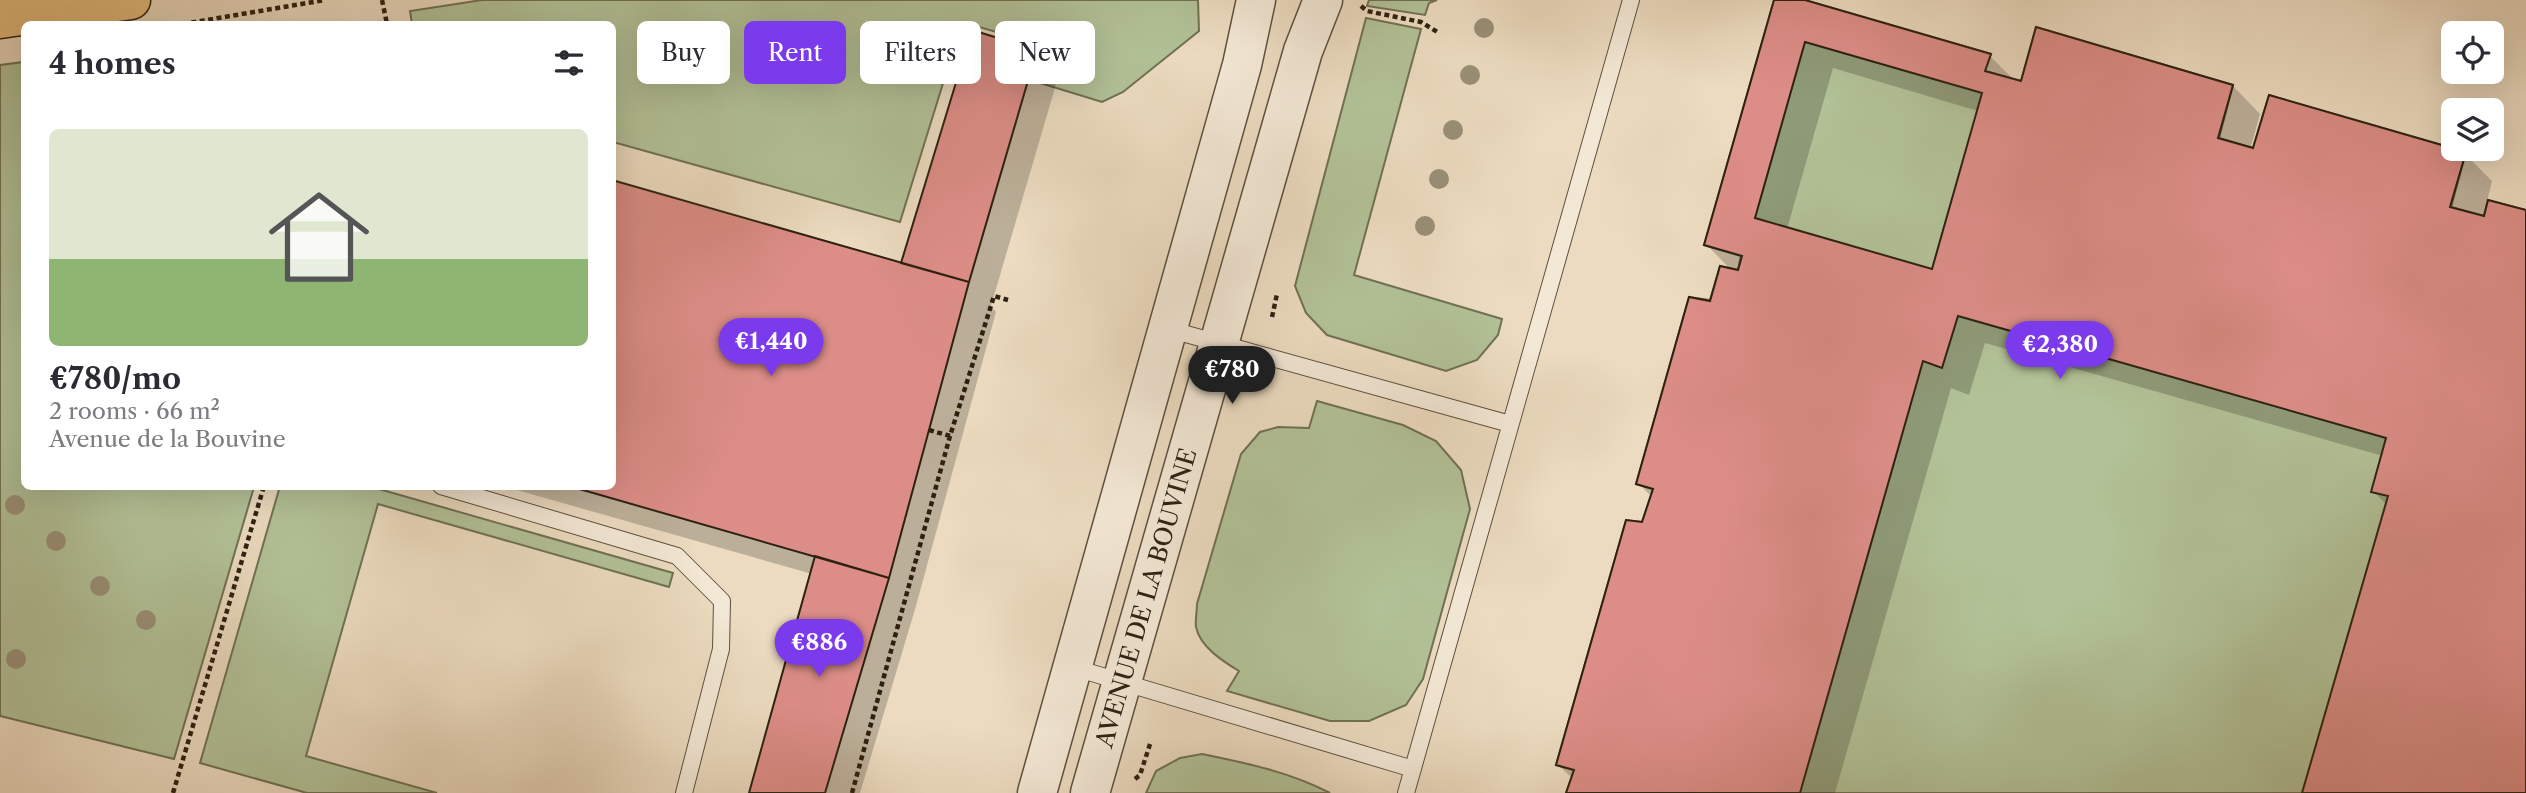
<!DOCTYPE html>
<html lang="en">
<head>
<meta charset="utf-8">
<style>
	body { margin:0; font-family:"Libre Caslon Text",serif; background:#f2f2f3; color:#2b2b33; height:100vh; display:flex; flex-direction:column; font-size:26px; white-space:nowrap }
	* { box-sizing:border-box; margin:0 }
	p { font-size:23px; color:#7c7c81 }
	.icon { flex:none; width:38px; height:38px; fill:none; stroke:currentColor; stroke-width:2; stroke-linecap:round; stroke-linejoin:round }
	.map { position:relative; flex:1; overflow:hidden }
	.drawer { position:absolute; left:21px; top:21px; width:595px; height:469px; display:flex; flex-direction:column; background:#fff; border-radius:10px; box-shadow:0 7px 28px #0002 }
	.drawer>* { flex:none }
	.top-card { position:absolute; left:637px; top:21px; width:665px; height:63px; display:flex; gap:14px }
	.fabs { position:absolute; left:2441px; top:21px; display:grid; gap:14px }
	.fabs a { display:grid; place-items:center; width:63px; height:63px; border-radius:10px; background:#fff; box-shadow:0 7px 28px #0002; font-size:35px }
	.price { position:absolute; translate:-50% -60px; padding:0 16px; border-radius:24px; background:#7c3aed; color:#fff; font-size:23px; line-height:46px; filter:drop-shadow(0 2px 4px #0008) }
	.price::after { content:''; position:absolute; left:50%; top:42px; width:21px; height:16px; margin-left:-10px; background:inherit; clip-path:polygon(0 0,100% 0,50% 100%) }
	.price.current { background:#222; color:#fff }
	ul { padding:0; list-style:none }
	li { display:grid; align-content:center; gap:14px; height:371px; padding:0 28px }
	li+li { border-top:2px solid #e1e1e2 }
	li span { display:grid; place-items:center; height:217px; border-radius:10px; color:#555 }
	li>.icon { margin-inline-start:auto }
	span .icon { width:126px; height:126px; fill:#fffc; stroke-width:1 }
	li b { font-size:30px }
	h2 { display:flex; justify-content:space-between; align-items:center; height:84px; padding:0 28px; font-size:30px }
	.pill { padding:0 24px; border-radius:10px; background:#fff; box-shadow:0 7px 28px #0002; font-size:24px; line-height:63px }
	.pill.current { background:#7c3aed; color:#fff }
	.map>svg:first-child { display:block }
	.green { fill:#b2c197; stroke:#707154; stroke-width:2 }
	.shadow { fill:#0003; fill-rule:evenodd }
	.building { fill:#dc8d87; stroke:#2d2112; stroke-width:2; fill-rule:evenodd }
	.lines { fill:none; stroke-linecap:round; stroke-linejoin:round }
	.service-casing { stroke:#5d503e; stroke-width:18 }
	.tertiary-casing { stroke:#5d503e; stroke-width:41 }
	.primary-casing { stroke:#2d2112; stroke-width:41 }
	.path { stroke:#2d2112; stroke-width:4.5; stroke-dasharray:5 3.5; stroke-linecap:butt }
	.service { stroke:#f3e8d6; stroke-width:16 }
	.tertiary { stroke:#f3e8d6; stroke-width:38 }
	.primary { stroke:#e6be80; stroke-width:38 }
	.tree { fill:#998f76 }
	.labels { text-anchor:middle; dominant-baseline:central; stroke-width:5; stroke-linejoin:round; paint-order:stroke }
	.street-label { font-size:24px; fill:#2d2112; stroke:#f3e8d6 }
</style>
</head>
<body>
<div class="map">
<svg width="2526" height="793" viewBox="0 0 2526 793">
	<rect width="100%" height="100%" fill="#ecdbc0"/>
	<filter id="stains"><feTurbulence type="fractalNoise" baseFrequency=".00286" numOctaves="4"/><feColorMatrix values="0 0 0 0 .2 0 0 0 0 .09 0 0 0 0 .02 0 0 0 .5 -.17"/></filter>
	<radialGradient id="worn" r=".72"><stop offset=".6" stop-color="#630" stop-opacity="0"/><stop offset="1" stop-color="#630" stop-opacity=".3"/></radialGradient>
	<path class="green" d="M482,0h716l1,31 -76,61 -21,10 -65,-20 11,-35 -86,-25 -62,200 -287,-80 -1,-118h-200l-2,-13z
		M1369,0h68l-8,3 -4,12 -58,-9z
		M1774,0h31l186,54 -6,17 36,10 15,-54 197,58 -14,53 34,10 16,-53 197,57 -15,55 33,9 4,-16 38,10v583h-960l8,-23 -18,-5 70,-245 16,2 11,-33 -17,-5 53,-187 21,3 10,-34 18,4 3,-14 -37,-11z
		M1366,18l55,11 -67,246 148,44 -4,16 -21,25 -31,11 -119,-36 -21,-22 -11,-27z
		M24,62v424l230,1 -80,272 -174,-43v-651z
		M1317,401l86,24 33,16 25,29 9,39 -47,170 -17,26 -37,16h-39l-103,-30 12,-20c-15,-9 -39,-24 -43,-44 -1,-6 1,-16 1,-23l44,-150 19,-22 18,-5 31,1z
		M280,486l92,1 301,86 -4,14 -291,-83 -72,252 131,37h-130l-107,-30z
		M1202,754c44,9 88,18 128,39h-184l10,-22 24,-13z"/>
	<path class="shadow" d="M1776,0h23l191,56 26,26 217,4 27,28 -10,36 215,4 27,27 -5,20 39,11v581h-222l83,-288 -14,-14 10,-35 -398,-113 -16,52 -18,-7 -116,405h-267l5,-14 -15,-14 94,-268 -14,-14 73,-180 21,-32 -26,-27zM1833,68l145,43 -45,161 -146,-43z
		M1036,51l23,23 -68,232 5,6 -80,294 -56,187h-109l61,-219 -309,-88h109l290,-221z"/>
	<path class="building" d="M1774,0h31l186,54 -6,17 36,10 15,-54 197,58 -15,53 35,10 16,-53 197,57 -16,55 34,9 4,-16 38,10v583h-224l86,-297 -17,-4 15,-54 -428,-122 -16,52 -19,-7 -123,432h-234l8,-23 -18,-5 70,-245 16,2 11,-33 -17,-5 53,-187 21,4 10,-35 18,4 4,-14 -38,-11zM1805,42l177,51 -50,176 -177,-51z
		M972,30l65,20 -68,232 -68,-19z
		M612,180l357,102 -80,296 -320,-92h43z
		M815,556l74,22 -64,215h-76z"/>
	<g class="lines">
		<defs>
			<path id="service" d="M1168,329l342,95
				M441,486l236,70 45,45 -1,48 -37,144
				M1072,667l341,102
				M1406,793l225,-793"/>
			<path id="tertiary" d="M1037,793l205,-728 14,-65
				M1090,793l213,-742 20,-51"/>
			<path id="primary" d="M0,19l131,-19"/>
		</defs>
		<use href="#service" class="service-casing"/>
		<use href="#tertiary" class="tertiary-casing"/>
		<use href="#primary" class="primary-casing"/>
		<path class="path" d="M382,0l5,24
			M1361,6l6,5 54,11 18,11
			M183,24l142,-24
			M1272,317l5,-23
			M929,430l21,6 44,-140 14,4
			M1135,779l5,-4 11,-34
			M173,793l91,-307
			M852,793l98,-357"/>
		<use href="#service" class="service"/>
		<use href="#tertiary" class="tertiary"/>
		<use href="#primary" class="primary"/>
	</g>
	<g class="tree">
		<circle cx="1484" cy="28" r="10"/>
		<circle cx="1470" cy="75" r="10"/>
		<circle cx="1453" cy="130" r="10"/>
		<circle cx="1439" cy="179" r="10"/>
		<circle cx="1425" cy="226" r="10"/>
		<circle cx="15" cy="505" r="10"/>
		<circle cx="56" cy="541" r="10"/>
		<circle cx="100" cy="586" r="10"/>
		<circle cx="146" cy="620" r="10"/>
		<circle cx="16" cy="659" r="10"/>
	</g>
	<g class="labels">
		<g class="street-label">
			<text transform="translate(1146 598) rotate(-74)">AVENUE DE LA BOUVINE</text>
		</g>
	</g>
	<rect width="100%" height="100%" filter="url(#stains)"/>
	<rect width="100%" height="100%" fill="url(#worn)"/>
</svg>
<div class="fabs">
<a><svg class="icon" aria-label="locate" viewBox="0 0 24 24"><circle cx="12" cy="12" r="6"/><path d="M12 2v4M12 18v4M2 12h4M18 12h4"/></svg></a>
<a><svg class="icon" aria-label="layers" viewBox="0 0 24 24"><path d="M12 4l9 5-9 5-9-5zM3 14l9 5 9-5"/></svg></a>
</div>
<b class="price" style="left:771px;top:378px">€1,440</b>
<b class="price" style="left:2060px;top:381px">€2,380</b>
<b class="price current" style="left:1232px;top:406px">€780</b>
<b class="price" style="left:819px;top:679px">€886</b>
<div class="top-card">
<a class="pill">Buy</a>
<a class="pill current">Rent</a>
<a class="pill">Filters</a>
<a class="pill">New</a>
</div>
<section class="drawer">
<h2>4 homes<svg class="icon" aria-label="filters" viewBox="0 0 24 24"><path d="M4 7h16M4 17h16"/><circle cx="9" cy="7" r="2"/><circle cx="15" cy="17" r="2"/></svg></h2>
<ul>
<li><span style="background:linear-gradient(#dfe7d0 60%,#8fb573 0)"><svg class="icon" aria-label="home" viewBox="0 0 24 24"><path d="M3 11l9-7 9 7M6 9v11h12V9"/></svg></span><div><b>€780/mo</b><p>2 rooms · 66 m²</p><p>Avenue de la Bouvine</p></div></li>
</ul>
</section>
</div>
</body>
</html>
